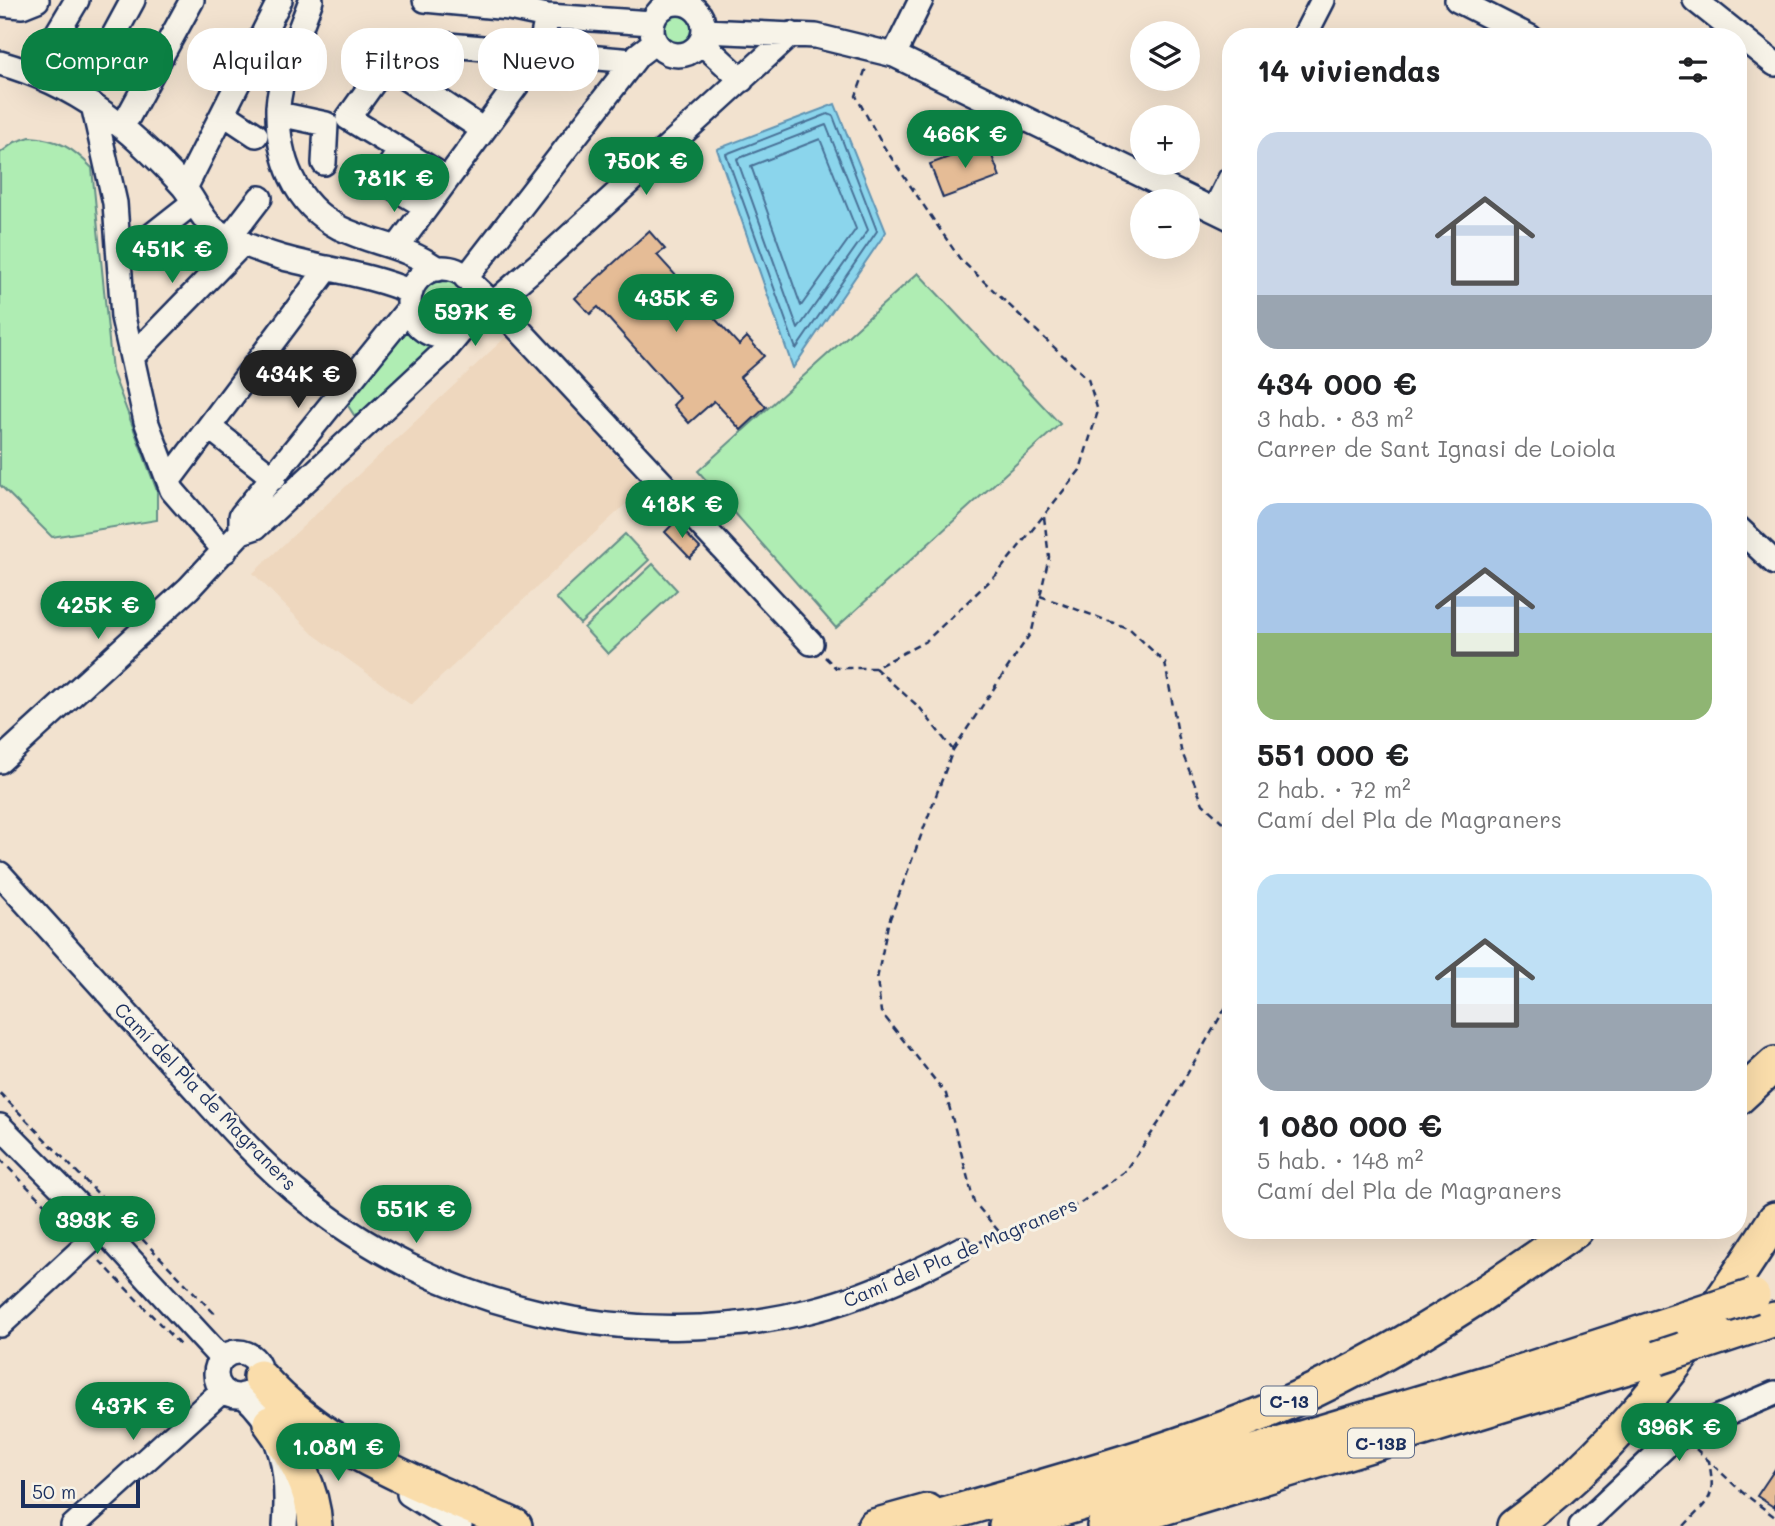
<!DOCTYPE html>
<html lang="es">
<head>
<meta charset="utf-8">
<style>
	body { margin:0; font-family:Mali,sans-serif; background:#f6f6f6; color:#202124; height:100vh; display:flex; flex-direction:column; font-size:26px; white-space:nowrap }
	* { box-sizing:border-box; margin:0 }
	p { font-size:23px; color:#757577 }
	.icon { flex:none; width:38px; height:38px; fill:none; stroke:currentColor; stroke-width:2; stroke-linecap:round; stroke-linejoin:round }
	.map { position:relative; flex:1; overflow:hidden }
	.side { position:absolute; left:1222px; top:28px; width:525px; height:1211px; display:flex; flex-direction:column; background:#fff; border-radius:28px; box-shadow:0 7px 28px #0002 }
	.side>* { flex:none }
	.hud { position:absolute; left:21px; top:28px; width:665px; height:63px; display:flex; gap:14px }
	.tools { position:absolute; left:1130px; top:21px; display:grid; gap:14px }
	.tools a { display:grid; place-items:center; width:70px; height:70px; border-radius:50%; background:#fff; box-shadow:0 7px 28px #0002; font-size:35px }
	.scale { position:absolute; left:21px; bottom:18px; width:119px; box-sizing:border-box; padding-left:7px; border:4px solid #1b2f5e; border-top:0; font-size:19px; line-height:24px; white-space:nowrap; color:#1b2f5e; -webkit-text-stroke:5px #f7f3e8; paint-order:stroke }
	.price { position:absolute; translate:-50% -60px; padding:0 16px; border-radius:24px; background:#0b8043; color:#fff; font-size:23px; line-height:46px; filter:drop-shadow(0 2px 4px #0008) }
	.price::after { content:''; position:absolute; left:50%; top:42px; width:21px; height:16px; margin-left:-10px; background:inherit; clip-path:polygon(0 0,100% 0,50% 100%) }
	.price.current { background:#222; color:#fff }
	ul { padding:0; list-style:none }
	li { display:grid; align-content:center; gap:14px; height:371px; padding:0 35px }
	li span { display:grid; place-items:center; height:217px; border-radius:21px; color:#555 }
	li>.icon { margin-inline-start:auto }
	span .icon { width:126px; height:126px; fill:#fffc; stroke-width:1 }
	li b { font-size:30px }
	h2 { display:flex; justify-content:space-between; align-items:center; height:84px; padding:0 35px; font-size:30px }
	.pill { padding:0 24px; border-radius:28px; background:#fff; box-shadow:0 7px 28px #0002; font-size:24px; line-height:63px }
	.pill.current { background:#0b8043; color:#fff }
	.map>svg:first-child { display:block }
	.built { fill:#eed7be }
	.green { fill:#afedb3; stroke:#658e88; stroke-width:2 }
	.water { fill:#8bd5ec; stroke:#5e93b3; stroke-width:2 }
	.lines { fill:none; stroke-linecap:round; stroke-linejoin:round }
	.shore { stroke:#487197; stroke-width:2 }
	.building { fill:#e5bc96; stroke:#1b2f5e; stroke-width:2 }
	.minor-casing { stroke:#1b2f5e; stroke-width:28 }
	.highway-casing { stroke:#1b2f5e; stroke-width:38 }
	.path { stroke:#1b2f5e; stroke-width:2.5; stroke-dasharray:7 5; stroke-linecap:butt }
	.minor { stroke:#f7f3e8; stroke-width:23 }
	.highway { stroke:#faddab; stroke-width:33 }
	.highway-bridge-casing { stroke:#1b2f5e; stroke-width:38; stroke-linecap:butt }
	.highway-bridge { stroke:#faddab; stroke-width:33 }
	.labels { text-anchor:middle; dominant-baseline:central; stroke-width:6; stroke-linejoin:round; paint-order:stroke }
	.shield { fill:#f7f3e8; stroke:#5d6a87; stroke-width:2 }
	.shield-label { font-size:18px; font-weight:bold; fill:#1b2f5e }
	.street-label { font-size:19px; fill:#1b2f5e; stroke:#f7f3e8 }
</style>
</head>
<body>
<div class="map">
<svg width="1775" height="1526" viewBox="0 0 1775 1526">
	<rect width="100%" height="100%" fill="#f2e2cf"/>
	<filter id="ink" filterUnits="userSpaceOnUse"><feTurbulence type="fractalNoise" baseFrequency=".0143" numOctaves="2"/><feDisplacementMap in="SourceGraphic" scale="14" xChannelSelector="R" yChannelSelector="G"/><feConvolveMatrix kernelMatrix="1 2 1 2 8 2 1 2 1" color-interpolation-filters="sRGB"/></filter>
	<g filter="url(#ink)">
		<path class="built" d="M509,334l135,153 -233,218 -98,-71 -60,-61z"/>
		<path class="green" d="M662 29a16 16 0 1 1 32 0a16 16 0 1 1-32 0Z
			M30,137c28,2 43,11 62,31l20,203 45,120v29l-105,17 -52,-52v-332l15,-11z
			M918,273l142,151 -224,204 -138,-157z
			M418 302a25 25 0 1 1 50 0a25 25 0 1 1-50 0Z
			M405,323l15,16 20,6 -80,71 -6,-1 -9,-14z
			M625,534l24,26 -69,64 -24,-26z
			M653,564l24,26 -69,64 -24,-26z"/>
		<path class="water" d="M835,104l51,128 -93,136 -76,-219z"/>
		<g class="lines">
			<path class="shore" d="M828,114l5,2 44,115 -81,118 -70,-195z
				M826,125l42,105 -70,99 -61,-170z
				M820,139l36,90 -55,77 -50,-140z"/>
		</g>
		<path class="building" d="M987,143l13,34 -57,21 -13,-34z
			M649,231l16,18 -8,6 82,90 8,-8 17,19 -24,21 26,30 -25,23 -27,-29 -25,22 -16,-18 7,-7 -82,-91 -8,7 -15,-16z
			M675,522l25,26 -10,10 -25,-26z
			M1775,1469v39l-18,-12z"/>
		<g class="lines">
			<defs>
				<path id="minor" d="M311,0c-11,31 -31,75 -33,107 -1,50 16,97 62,121 35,17 62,16 98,41
					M425,0l84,8 38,8 105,7
					M1457,0l73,37
					M1695,0l80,64
					M652 29a26 26 0 1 1 52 0a26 26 0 1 1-52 0Z
					M0,4l22,2 15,-6
					M704,31l112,5 78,19 336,163
					M1304,37l19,-37
					M701,42l41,38
					M894,55l27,-55
					M0,63c78,22 129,64 183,123 11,13 18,32 31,43 7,5 17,8 24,12 55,27 117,27 173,51
					M386,65l96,64
					M34,72l43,-72
					M88,83l45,-83
					M93,105l22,98 8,114 23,104 26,69 53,61
					M223,113l33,22
					M279,114l47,10 -2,39
					M128,117l64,-117
					M400,150l-19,30 44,26
					M446,178l-98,-60 55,-77 230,20
					M185,188l95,-188
					M1215,209l15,-30
					M230,237l30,-39
					M398,246l141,-191 8,-39
					M119,261l75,-59
					M409 302a34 34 0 1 1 68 0a34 34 0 1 1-68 0Z
					M466,278l172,-223 17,-13
					M471,283l39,37 301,323
					M468,325l78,-67 245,-224
					M132,357l111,-114
					M209,427l65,51
					M169,480l159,-212
					M1738,528l37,35
					M241,532v-16l169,-209
					M0,761l189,-173 52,-56 15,-5 186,-173 20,-24
					M0,874c58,64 116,128 174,192 39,42 76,87 120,124 140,120 340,166 519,120 52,-13 101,-36 148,-61
					M0,1126l103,104 119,129
					M0,1325l103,-95
					M216 1374a22 22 0 1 1 44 0a22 22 0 1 1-44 0Z
					M243,1395c41,35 46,80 42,131
					M409,1494l51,32
					M73,1526l150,-136
					M1581,1526l88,-83 38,-21 68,-29"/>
				<path id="highway" d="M1738,1098l37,-34
					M1721,1337l54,-18
					M260,1377c68,76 164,108 255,149
					M270,1423c23,31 43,63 45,103
					M874,1526l54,-15
					M907,1526c116,-35 236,-65 349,-110 114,-46 220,-115 320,-186
					M1006,1526l486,-145 194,-63
					M1104,1526l553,-168
					M1514,1526c112,-81 188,-193 261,-307"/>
			</defs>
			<use href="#minor" class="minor-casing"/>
			<use href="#highway" class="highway-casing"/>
			<path class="path" d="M1040,596l90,33 35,34 16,87 22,54 27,25
				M825,657l11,11h39l51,-27 71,-67 83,-104 18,-59 -10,-32 -128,-120 -78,-115 -26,-48 10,-28
				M875,668l45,40 33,42 -65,174 -11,55 4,33 65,82 28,108 27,32
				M953,750l79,-119 17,-74 -5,-40
				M0,1093l214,220 -4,3
				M0,1159l73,74
				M980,1242l99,-38 47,-33 34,-50 70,-121
				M100,1261l80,84 2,-3
				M1696,1449l46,43 33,25
				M1684,1526c26,-28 32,-26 25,-65"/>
			<use href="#minor" class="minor"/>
			<use href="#highway" class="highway"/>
			<defs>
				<path id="highway-bridge" d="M1686,1318l67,-22
					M1657,1358l64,-21"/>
			</defs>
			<use href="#highway-bridge" class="highway-bridge-casing"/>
			<use href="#highway-bridge" class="highway-bridge"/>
		</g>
	</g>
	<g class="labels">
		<g class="shield">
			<rect x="1261" y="1386.5" width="56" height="29" rx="5"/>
			<rect x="1348" y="1428.5" width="66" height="29" rx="5"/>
		</g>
		<g class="shield-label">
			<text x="1289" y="1401">C-13</text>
			<text x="1381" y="1443">C-13B</text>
		</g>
		<g class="street-label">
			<text transform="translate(206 1096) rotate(46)">Camí del Pla de Magraners</text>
			<text transform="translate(960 1252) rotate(-23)">Camí del Pla de Magraners</text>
		</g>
	</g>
</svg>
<div class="tools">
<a><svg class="icon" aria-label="layers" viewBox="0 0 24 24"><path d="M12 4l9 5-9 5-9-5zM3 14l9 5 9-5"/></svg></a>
<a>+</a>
<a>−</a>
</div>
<div class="scale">50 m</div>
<b class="price" style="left:965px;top:170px">466K €</b>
<b class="price" style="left:646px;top:197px">750K €</b>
<b class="price" style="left:394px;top:214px">781K €</b>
<b class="price" style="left:172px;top:285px">451K €</b>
<b class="price" style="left:676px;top:334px">435K €</b>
<b class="price" style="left:475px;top:348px">597K €</b>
<b class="price current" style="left:298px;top:410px">434K €</b>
<b class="price" style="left:682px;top:540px">418K €</b>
<b class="price" style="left:98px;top:641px">425K €</b>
<b class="price" style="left:416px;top:1245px">551K €</b>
<b class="price" style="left:97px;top:1256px">393K €</b>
<b class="price" style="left:133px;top:1442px">437K €</b>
<b class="price" style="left:1679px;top:1463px">396K €</b>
<b class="price" style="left:338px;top:1483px">1.08M €</b>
<div class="hud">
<a class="pill current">Comprar</a>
<a class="pill">Alquilar</a>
<a class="pill">Filtros</a>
<a class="pill">Nuevo</a>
</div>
<section class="side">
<h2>14 viviendas<svg class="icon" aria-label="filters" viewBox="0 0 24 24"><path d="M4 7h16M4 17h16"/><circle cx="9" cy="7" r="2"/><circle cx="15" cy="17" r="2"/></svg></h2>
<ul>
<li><span style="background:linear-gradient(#c9d6e8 75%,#9aa5b1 0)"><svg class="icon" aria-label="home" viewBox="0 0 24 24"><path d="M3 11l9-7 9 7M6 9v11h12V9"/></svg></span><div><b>434 000 €</b><p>3 hab. · 83 m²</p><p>Carrer de Sant Ignasi de Loiola</p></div></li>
<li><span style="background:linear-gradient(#a9c7e8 60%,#8fb573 0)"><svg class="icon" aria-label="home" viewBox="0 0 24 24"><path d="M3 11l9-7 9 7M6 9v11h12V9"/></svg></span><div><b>551 000 €</b><p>2 hab. · 72 m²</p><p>Camí del Pla de Magraners</p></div></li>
<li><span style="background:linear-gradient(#bfe0f5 60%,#9aa5b1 0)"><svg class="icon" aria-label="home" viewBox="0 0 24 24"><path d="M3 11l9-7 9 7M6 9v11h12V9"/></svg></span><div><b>1 080 000 €</b><p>5 hab. · 148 m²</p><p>Camí del Pla de Magraners</p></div></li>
</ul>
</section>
</div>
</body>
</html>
